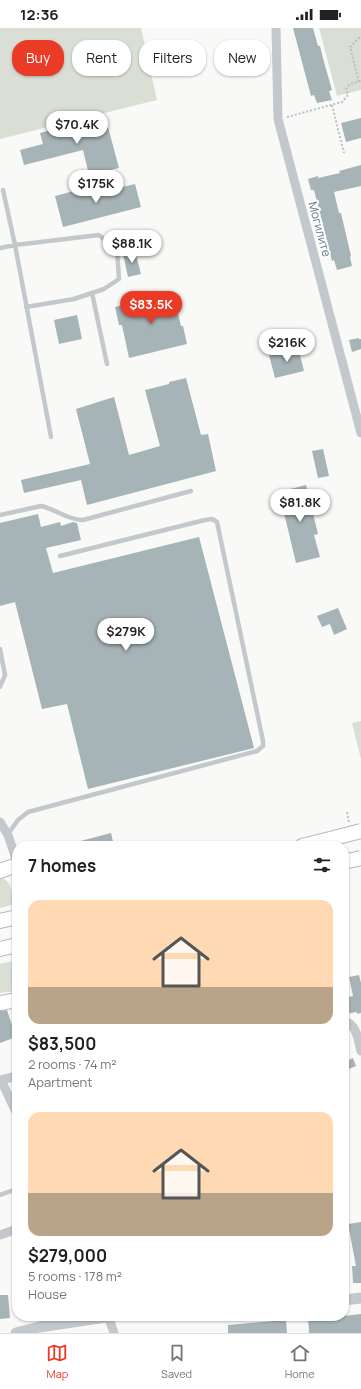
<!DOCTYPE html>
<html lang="en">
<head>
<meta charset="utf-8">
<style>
	body { margin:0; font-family:Manrope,sans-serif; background:#f6f6f6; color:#202124; height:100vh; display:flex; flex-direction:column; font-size:15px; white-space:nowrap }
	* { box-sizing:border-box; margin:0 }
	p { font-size:13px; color:#757577 }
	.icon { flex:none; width:22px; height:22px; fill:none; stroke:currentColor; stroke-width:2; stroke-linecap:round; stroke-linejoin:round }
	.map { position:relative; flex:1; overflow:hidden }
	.drawer { position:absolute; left:12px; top:813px; width:337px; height:480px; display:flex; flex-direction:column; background:#fff; border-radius:16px; box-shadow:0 1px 3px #0004 }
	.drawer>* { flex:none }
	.hud { position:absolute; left:12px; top:12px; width:337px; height:36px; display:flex; gap:8px }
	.price { position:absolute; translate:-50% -34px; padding:0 9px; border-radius:14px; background:#fff; color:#222; font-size:13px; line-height:26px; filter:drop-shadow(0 1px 2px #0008) }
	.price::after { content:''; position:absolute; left:50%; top:24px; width:12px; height:9px; margin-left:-6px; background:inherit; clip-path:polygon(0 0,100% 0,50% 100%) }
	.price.current { background:#ea3b27; color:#fff }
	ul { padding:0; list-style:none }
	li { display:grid; align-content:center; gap:8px; height:212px; padding:0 16px }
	li span { display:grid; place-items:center; height:124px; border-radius:12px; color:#555 }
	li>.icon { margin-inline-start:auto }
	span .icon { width:72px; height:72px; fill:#fffc; stroke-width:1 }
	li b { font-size:17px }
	h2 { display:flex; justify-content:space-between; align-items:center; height:48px; padding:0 16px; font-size:17px }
	.pill { padding:0 14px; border-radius:16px; background:#fff; box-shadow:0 1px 3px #0004; font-size:14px; line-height:36px }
	.pill.current { background:#ea3b27; color:#fff }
	.status { display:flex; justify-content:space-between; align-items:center; height:28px; padding:0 20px; background:#fff; direction:ltr }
	.status svg { height:11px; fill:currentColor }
	.tabs { display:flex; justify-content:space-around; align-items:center; height:56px; border-top:1px solid #e0e0e0; background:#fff; font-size:11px; color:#757577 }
	.tabs a { display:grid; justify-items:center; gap:2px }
	.tabs .current { color:#ea3b27 }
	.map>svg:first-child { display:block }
	.green { fill:#dadfd6 }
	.building { fill:#a6b3b7 }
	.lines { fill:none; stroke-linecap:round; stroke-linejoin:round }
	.primary-casing { stroke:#b3babe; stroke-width:16 }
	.path { stroke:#babfc1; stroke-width:2; stroke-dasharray:2 2; stroke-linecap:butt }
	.service { stroke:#c2c8cb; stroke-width:4.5 }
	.minor { stroke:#c2c8cb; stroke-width:9 }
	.tertiary { stroke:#c2c8cb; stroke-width:11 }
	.primary { stroke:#fff; stroke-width:14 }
	.primary-bridge-casing { stroke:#b3babe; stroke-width:16; stroke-linecap:butt }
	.primary-bridge { stroke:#fff; stroke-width:14 }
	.labels { text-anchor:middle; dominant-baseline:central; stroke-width:4; stroke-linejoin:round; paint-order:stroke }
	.street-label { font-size:12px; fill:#637a83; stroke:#fff }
</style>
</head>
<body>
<div class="status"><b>12:36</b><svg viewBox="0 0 49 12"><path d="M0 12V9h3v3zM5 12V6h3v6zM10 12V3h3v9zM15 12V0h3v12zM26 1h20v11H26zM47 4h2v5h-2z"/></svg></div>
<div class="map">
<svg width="361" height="1305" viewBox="0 0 361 1305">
	<rect width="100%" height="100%" fill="#f9f9f7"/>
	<path class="green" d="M0,0h141l16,72 -157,39z
		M319,0h42v62l-24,6z
		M361,693v38l-9,-36z
		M0,850c12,1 12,17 15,26l-15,4z
		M17,932v31l-17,2v-29z"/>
	<path class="building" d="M293,0h20l5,18h2l4,16 8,28 -3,1 3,9 -15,3 -3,-8 -3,1z
		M105,88l14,52 -30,7 -6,-25 -59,15 -4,-15 23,-6 -3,-11z
		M361,90v20l-15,4 -5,-19z
		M361,137v21l-27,6 5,21h2l10,43 -1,1 2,9 -15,4 -3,-10 -2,1 -18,-71h-3l-3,-11 10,-3v2l22,-5 -1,-2z
		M135,156l6,23 -78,20 -8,-31 38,-10 2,8z
		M135,223l6,23 -13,3 -5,-23z
		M173,265l8,33h2l4,18 -58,14 -7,-33h-3l-4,-18z
		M77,287l5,24 -23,5 -5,-24z
		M359,310v1h2v10l-9,3 -3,-12z
		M298,319l6,24 -29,7 -6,-23z
		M186,350l15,57 7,-1 8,37 -129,34 -6,-25 -57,13 -3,-13 69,-16 -14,-55 38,-12 15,58 31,-9 -15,-56 24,-6v-2z
		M323,421l6,27 -11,2 -6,-27z
		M306,457l12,49 -4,1 6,22 -24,6 -17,-71z
		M38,486l3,13 19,-5 1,4 12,-4 4,1 4,17 -35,8 7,25 146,-36 55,211 -166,41 -21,-85 -25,5 -27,-107 -15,4v-83z
		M338,580l9,21 -13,6 -4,-11 -8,3 -5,-11z
		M111,805l3,13h-41v-3z
		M359,947l2,8v30l-4,1v-2l-11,2 -2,-16 9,-2 -4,-19z
		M7,982l9,27 -16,6v-32z
		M353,1030l3,8 -12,5v-9z
		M361,1194v61h-8l-1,-17h4l-8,-42z
		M0,1267h8l2,23 -10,1z
		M361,1286v19h-52l-1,-17h36z
		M286,1292l1,13h-59v-8z"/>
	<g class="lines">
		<defs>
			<path id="primary" d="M302,818l36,-9
				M0,843l17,-6
				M0,893l17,-4
				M0,921l17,-4
				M0,975l17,-3"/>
		</defs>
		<use href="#primary" class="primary-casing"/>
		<path class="path" d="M359,54l-9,-35 9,-9 2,-1
			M332,77l12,48
			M287,89l55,-15 6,-7 -2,-6 4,-5 11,-3
			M347,784l2,10"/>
		<path class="service" d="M3,162l12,55 36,192
			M0,220l15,-3 84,-10 18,15 2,29 -15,10 -30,10 -48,8
			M92,265l15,71
			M0,487l41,-9c15,3 26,14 42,14l108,-29
			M0,621l5,26 -5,12
			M8,806l10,-14 10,-8 229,-61 6,-5v-5l-46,-219 -5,-3 -7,1 -145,36
			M0,1167l17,-6"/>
		<path class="minor" d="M276,0l2,91 83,314
			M0,794l8,13 9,27
			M344,993c13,3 14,19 17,30
			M0,1052l17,-4
			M1,1052l16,34
			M0,1207l17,-6
			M108,1288l6,17"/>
		<path class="tertiary" d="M344,1272l17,-2
			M16,1305l23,-6 74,-11"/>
		<use href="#primary" class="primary"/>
		<defs>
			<path id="primary-bridge" d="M338,809l23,-6
				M344,834l17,-4"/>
		</defs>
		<use href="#primary-bridge" class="primary-bridge-casing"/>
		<use href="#primary-bridge" class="primary-bridge"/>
	</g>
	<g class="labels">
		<g class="street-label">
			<text transform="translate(320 201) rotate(75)">Могилите</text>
		</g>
	</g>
</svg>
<b class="price" style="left:77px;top:117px">$70.4K</b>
<b class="price" style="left:96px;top:176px">$175K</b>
<b class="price" style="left:132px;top:236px">$88.1K</b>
<b class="price current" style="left:151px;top:297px">$83.5K</b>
<b class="price" style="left:287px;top:335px">$216K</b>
<b class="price" style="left:300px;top:495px">$81.8K</b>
<b class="price" style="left:126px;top:624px">$279K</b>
<div class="hud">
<a class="pill current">Buy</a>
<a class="pill">Rent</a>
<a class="pill">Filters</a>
<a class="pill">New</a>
</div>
<section class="drawer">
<h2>7 homes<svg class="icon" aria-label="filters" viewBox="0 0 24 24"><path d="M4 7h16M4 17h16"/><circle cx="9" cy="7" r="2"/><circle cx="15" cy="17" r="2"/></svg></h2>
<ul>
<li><span style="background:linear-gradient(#ffd9b3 70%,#b9a48a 0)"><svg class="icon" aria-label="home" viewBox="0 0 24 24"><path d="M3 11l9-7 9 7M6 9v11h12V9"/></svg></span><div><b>$83,500</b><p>2 rooms · 74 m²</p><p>Apartment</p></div></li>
<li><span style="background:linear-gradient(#ffd9b3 65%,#b9a48a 0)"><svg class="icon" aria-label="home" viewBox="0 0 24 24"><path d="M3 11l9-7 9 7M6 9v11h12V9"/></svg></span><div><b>$279,000</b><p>5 rooms · 178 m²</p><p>House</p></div></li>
</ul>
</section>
</div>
<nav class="tabs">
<a class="current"><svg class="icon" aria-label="map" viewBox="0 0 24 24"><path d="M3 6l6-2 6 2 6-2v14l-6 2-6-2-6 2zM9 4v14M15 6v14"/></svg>Map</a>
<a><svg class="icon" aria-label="saved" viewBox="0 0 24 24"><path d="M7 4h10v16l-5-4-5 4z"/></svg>Saved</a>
<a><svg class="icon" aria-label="home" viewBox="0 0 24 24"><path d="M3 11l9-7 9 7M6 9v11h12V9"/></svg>Home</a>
</nav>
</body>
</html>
